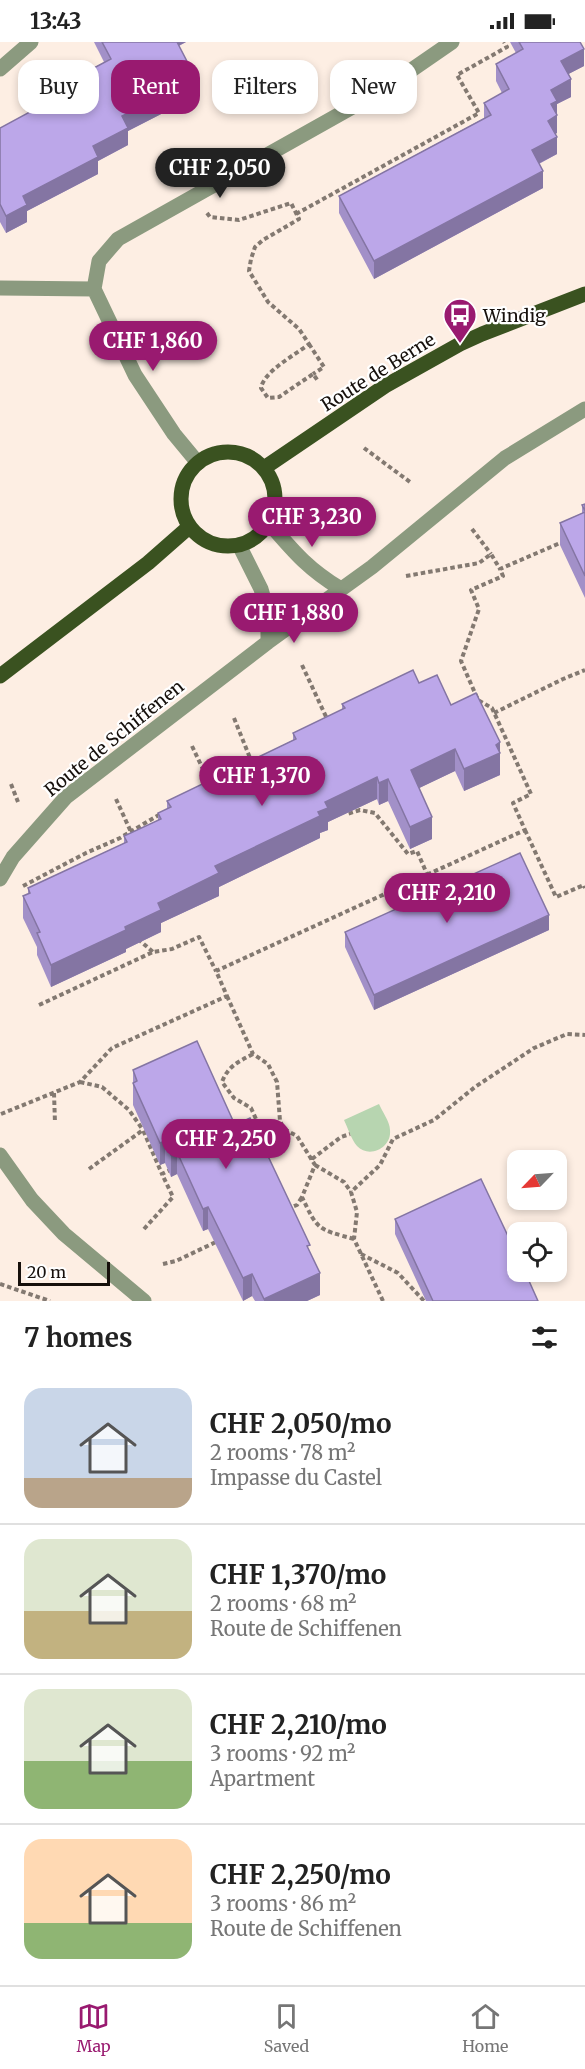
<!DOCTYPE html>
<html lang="en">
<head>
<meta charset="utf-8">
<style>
	body { margin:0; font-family:Merriweather,serif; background:#f2f2f2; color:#222; height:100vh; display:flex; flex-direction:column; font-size:22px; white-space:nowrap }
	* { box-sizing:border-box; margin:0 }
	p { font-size:20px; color:#767676 }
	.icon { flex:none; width:33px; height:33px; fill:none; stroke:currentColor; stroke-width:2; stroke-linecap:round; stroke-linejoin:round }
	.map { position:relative; height:1259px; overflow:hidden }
	.details { display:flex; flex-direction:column; background:#fff; flex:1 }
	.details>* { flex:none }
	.guide { position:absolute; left:18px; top:18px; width:549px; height:54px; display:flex; gap:12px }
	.needle { width:39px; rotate:245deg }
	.tools { position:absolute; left:507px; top:1108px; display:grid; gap:12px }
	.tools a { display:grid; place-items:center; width:60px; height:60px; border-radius:12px; background:#fff; box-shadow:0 3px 9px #0003; font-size:30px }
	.scale { position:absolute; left:18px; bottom:15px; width:92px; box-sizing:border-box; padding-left:6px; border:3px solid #16100c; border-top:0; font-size:16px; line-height:21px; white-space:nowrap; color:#16100c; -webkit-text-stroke:4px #fff; paint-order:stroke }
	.price { position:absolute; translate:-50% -51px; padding:0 14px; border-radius:21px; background:#991a70; color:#fff; font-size:20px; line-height:39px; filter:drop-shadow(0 2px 3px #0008) }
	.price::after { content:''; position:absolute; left:50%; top:36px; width:18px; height:14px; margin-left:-9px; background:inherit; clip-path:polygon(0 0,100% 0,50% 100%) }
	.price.active { background:#222; color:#fff }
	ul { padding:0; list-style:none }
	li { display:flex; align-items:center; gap:18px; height:150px; padding:0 24px }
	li+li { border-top:2px solid #e0e0e0 }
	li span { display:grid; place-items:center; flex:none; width:168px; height:120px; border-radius:18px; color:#555 }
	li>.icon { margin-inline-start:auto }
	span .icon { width:72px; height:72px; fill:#fffc; stroke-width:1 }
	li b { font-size:26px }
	h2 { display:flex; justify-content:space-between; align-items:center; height:72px; padding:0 24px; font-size:26px }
	.chip { padding:0 21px; border-radius:18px; background:#fff; box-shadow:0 3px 9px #0003; font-size:21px; line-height:54px }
	.chip.active { background:#991a70; color:#fff }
	.status { display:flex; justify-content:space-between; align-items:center; height:42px; padding:0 30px; background:#fff; direction:ltr }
	.status svg { height:16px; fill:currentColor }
	.tabs { display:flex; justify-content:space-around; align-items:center; height:84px; border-top:2px solid #e0e0e0; background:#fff; font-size:16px; color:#767676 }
	.tabs a { display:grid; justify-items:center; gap:3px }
	.tabs .active { color:#991a70 }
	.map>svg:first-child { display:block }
	.green { fill:#b7d5b0 }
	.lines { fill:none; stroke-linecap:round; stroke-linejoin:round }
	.path { stroke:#837971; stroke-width:4; stroke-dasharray:4.5 3; stroke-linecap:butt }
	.minor { stroke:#8b9a7f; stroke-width:15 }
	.major { stroke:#3a5220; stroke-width:15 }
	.wall { fill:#a290c8 }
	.shaded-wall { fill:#8475a3 }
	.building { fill:#bca7e9; stroke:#8475a3; stroke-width:1.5 }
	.labels { text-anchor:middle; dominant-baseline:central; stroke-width:4.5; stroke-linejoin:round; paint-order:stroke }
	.poi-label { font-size:18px; fill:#16100c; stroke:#fff; text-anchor:start }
	.street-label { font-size:18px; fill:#16100c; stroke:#fff }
</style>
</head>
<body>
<div class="status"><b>13:43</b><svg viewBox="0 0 49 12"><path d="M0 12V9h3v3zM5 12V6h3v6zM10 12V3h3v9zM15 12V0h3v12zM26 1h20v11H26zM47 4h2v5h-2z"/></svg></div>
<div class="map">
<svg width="585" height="1259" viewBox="0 0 585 1259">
	<rect width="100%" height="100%" fill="#fdeee3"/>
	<path class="green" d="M379,1062c3,7 11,18 11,26 2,18 -21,29 -33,16 -6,-7 -9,-18 -13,-26z"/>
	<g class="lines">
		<path class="path" d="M207,171l3,4 29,3 52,-17 8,16 -36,21 -8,7 -4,12 -2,12 19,31 31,27 10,15c-14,11 -45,27 -48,44l7,10 11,-1 34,-23 5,7
			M296,172l183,-101 -22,-38 50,-28 -3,-5
			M309,302l15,23 -11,7
			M364,406l46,34
			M472,487l19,25
			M406,534l73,-13 12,-9 9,15
			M302,623l26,56
			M494,671l69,-34 22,-9
			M234,676l18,45
			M192,704l19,40
			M11,742l7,18
			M116,757l15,33
			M344,767l3,5 13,-4 15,3 33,41 9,-3 10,23
			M525,788l31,67 28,-12 1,3
			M23,844l63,-33 34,-15 42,-25
			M138,897l15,13
			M227,954l26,58 15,10 9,18 3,39 4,8 13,7 18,29 -13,32c16,34 16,32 52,42
			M39,963l114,-53 19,-3 27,-12 17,34
			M253,1012c-15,8 -25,12 -31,28l12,16 17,10 10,22
			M80,1040l22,5 27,23 14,20
			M54,1051l1,30
			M1,1072l79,-32 32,-34 115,-52 -11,-25 309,-141 -12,-27 18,-9 -39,-86 -14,-8 -17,-39 18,-52 -8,-19 32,-14 -3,-7 60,-26
			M253,1091l27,-12
			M312,1117l29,-22 9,-3
			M315,1123l29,17 7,10
			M89,1127l54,-39 19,44
			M287,1167l10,-4 5,-8
			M144,1187l29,-32 -11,-23 10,-5
			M361,1212l37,19 26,28
			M163,1222l13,-3 42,-20
			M0,1242l50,17
			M383,1259l-29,-62 3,-27 -6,-20 29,-27 13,-26 41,-19 41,-33 59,-39 33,-14 18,1"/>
		<path class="minor" d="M0,27l31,-27
			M0,246l94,1 5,-28 19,-22 263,-148 71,-49
			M94,247l41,86 39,59 24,29
			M269,481c25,29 39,46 72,66
			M239,503l22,44 7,24v29
			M0,837l13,-22 53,-60 202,-155 104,-75 133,-109 80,-49
			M0,1113l32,45 32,34 80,67"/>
		<path class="major" d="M181 457a47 47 0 1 1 94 0a47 47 0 1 1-94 0Z
			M264,426l121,-82 75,-42 22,-10 103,-40
			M0,634l148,-113 41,-36"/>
	</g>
	<path class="wall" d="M94,0h92l-7,4 13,43 -25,13v9l-39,20v14l-30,16v13l-71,37v11l-21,11 -6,-11v-94l37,-19v-11l67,-36z
		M510,0h70l4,24 -16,8 3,23 -14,7v29l-2,1 2,20 -18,10 4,24 -169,91 -35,-66v-17l145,-78v-15l18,-10 -6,-12v-17l20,-11z
		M585,462v94l-25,-53v-22l22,-10v-8z
		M419,641l32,22 49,37v33l-36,16 -9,-20 -36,17 13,51 -22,10 -22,-48 -9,4 -2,-6 -49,23v8l-8,3v5l-101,49v9l-58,27v9l-35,17v3l-75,35 -14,-32v-8l-14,-29v-22l5,-2v-6l96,-45v-7l34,-16v-7l9,-4v-8l126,-61v-7l49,-23v-6z
		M549,888l-175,80 -29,-63v-15z
		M133,1028l102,55 75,128 10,42 -13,6h-52l-3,-5 -9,5 -31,-64 -4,-8 -5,2 -26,-57 -6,3 -6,-14 -5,2 -27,-60z
		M395,1177l143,82h-112l-31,-67z"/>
	<path class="shaded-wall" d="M172,0h14l-14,7z
		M584,7v17l-23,12v-17z
		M192,29v18l-25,13v9l-39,20v14l-30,16v13l-71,37v11l-21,11v-17l17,-20 70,-50 29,-30 41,-30z
		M571,37v18l-14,7v29l-9,5v-17l3,-31z
		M557,95v17l-25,13v-17z
		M543,129v17l-169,91v-18z
		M500,700v33l-36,16v-22z
		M455,707v22l-44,21v-22z
		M377,735v22l-49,23v8l-8,3v5l-101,49v9l-58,27v9l-35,17v3l-75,35v-22l107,-62 57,-37 103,-54 7,-10z
		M388,737v22l-9,4v-22z
		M432,775v22l-22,10v-22z
		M549,873v15l-175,80v-15z
		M165,1099v22l-5,2v-22z
		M177,1110v22l-6,3v-22z
		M208,1165v22l-5,2v-22z
		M320,1231v22l-13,6h-43v-2z
		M252,1232v22l-9,5v-23z"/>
	<path class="building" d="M102,0h75l15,29 -29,15 4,7 -45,23 6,12 -35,18 5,11 -75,39 4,9 -21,11 -6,-12v-76l41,-22 -4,-8 74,-39z
		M519,0h61l4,7 -23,12 10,18 -20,11 6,11 -6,3 6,11 -9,6 9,16 -25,13 11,21 -169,90 -35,-65 152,-81 -7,-12 25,-14 -13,-25 27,-15z
		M585,462v7l-3,-6z
		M585,470v64l-25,-53z
		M413,628l6,13 18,-8 14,30 25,-12 24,49 -4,3 4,8 -36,16 -9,-20 -44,21 21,47 -22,10 -22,-48 -9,4 -2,-6 -52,25 3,6 -10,4 2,4 -105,50 4,7 -61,30 3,7 -36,17 1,3 -75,35 -14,-32 3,-1 -17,-36 7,-3 -2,-5 99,-46 -3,-6 37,-17 -3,-6 13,-6 -4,-6 129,-62 -3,-6 52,-25 -3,-4z
		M520,811l29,62 -175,80 -29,-63z
		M197,999l38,84 15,-7 60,127 -3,1 13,27 -56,26 -12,-25 -9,4 -31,-63 -4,-8 -5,2 -26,-57 -6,3 -6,-14 -5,2 -27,-60 4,-2 -4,-11z
		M481,1137l37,78v15h7l13,29h-105l-38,-82z"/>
	<defs>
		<symbol id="bus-pin" viewBox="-11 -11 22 30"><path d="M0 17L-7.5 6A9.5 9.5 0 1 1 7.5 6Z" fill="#991a70" stroke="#fff"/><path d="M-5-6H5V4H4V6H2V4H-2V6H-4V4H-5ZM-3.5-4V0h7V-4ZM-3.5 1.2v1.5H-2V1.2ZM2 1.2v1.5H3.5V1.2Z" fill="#fff"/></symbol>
	</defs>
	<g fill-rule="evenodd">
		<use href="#bus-pin" x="441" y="254" width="38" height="52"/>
	</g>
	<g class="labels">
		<g class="poi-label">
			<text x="483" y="273">Windig</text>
		</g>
		<g class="street-label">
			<text transform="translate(378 330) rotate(-32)">Route de Berne</text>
			<text transform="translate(114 696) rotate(-39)">Route de Schiffenen</text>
		</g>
	</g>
</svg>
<div class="tools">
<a><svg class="needle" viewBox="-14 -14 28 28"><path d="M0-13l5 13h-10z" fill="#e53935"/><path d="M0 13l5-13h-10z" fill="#767676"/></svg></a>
<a><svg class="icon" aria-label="locate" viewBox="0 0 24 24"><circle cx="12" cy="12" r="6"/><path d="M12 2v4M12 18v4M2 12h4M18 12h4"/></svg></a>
</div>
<div class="scale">20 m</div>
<b class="price active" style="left:220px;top:157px">CHF 2,050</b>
<b class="price" style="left:153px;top:330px">CHF 1,860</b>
<b class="price" style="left:312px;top:506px">CHF 3,230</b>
<b class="price" style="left:294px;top:602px">CHF 1,880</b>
<b class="price" style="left:262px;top:765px">CHF 1,370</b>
<b class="price" style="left:447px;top:882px">CHF 2,210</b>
<b class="price" style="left:226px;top:1128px">CHF 2,250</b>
<div class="guide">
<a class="chip">Buy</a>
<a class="chip active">Rent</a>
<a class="chip">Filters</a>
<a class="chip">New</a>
</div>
</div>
<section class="details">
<h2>7 homes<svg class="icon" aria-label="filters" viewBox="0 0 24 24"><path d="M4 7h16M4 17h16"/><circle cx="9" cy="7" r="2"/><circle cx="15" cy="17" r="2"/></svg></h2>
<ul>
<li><span style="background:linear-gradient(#c9d6e8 75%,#b9a48a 0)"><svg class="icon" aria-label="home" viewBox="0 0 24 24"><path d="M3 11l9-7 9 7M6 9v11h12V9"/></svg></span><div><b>CHF 2,050/mo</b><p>2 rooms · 78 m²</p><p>Impasse du Castel</p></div></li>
<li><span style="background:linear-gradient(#dfe7d0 60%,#c2b280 0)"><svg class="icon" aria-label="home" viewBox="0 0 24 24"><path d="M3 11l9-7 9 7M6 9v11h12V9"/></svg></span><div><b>CHF 1,370/mo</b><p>2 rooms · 68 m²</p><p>Route de Schiffenen</p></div></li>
<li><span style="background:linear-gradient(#dfe7d0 60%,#8fb573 0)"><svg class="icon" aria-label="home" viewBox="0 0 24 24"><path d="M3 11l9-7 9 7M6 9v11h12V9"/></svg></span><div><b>CHF 2,210/mo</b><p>3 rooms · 92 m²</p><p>Apartment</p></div></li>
<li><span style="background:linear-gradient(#ffd9b3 70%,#8fb573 0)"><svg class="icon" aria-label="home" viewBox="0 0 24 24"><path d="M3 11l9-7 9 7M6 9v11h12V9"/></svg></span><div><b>CHF 2,250/mo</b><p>3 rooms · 86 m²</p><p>Route de Schiffenen</p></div></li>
</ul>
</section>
<nav class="tabs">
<a class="active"><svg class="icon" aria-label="map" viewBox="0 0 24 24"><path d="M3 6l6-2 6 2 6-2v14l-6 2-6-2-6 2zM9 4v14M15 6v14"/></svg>Map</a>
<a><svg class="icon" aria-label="saved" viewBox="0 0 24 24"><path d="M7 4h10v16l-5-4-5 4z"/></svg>Saved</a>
<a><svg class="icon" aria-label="home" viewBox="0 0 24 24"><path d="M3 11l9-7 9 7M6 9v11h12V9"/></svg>Home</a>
</nav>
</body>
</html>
